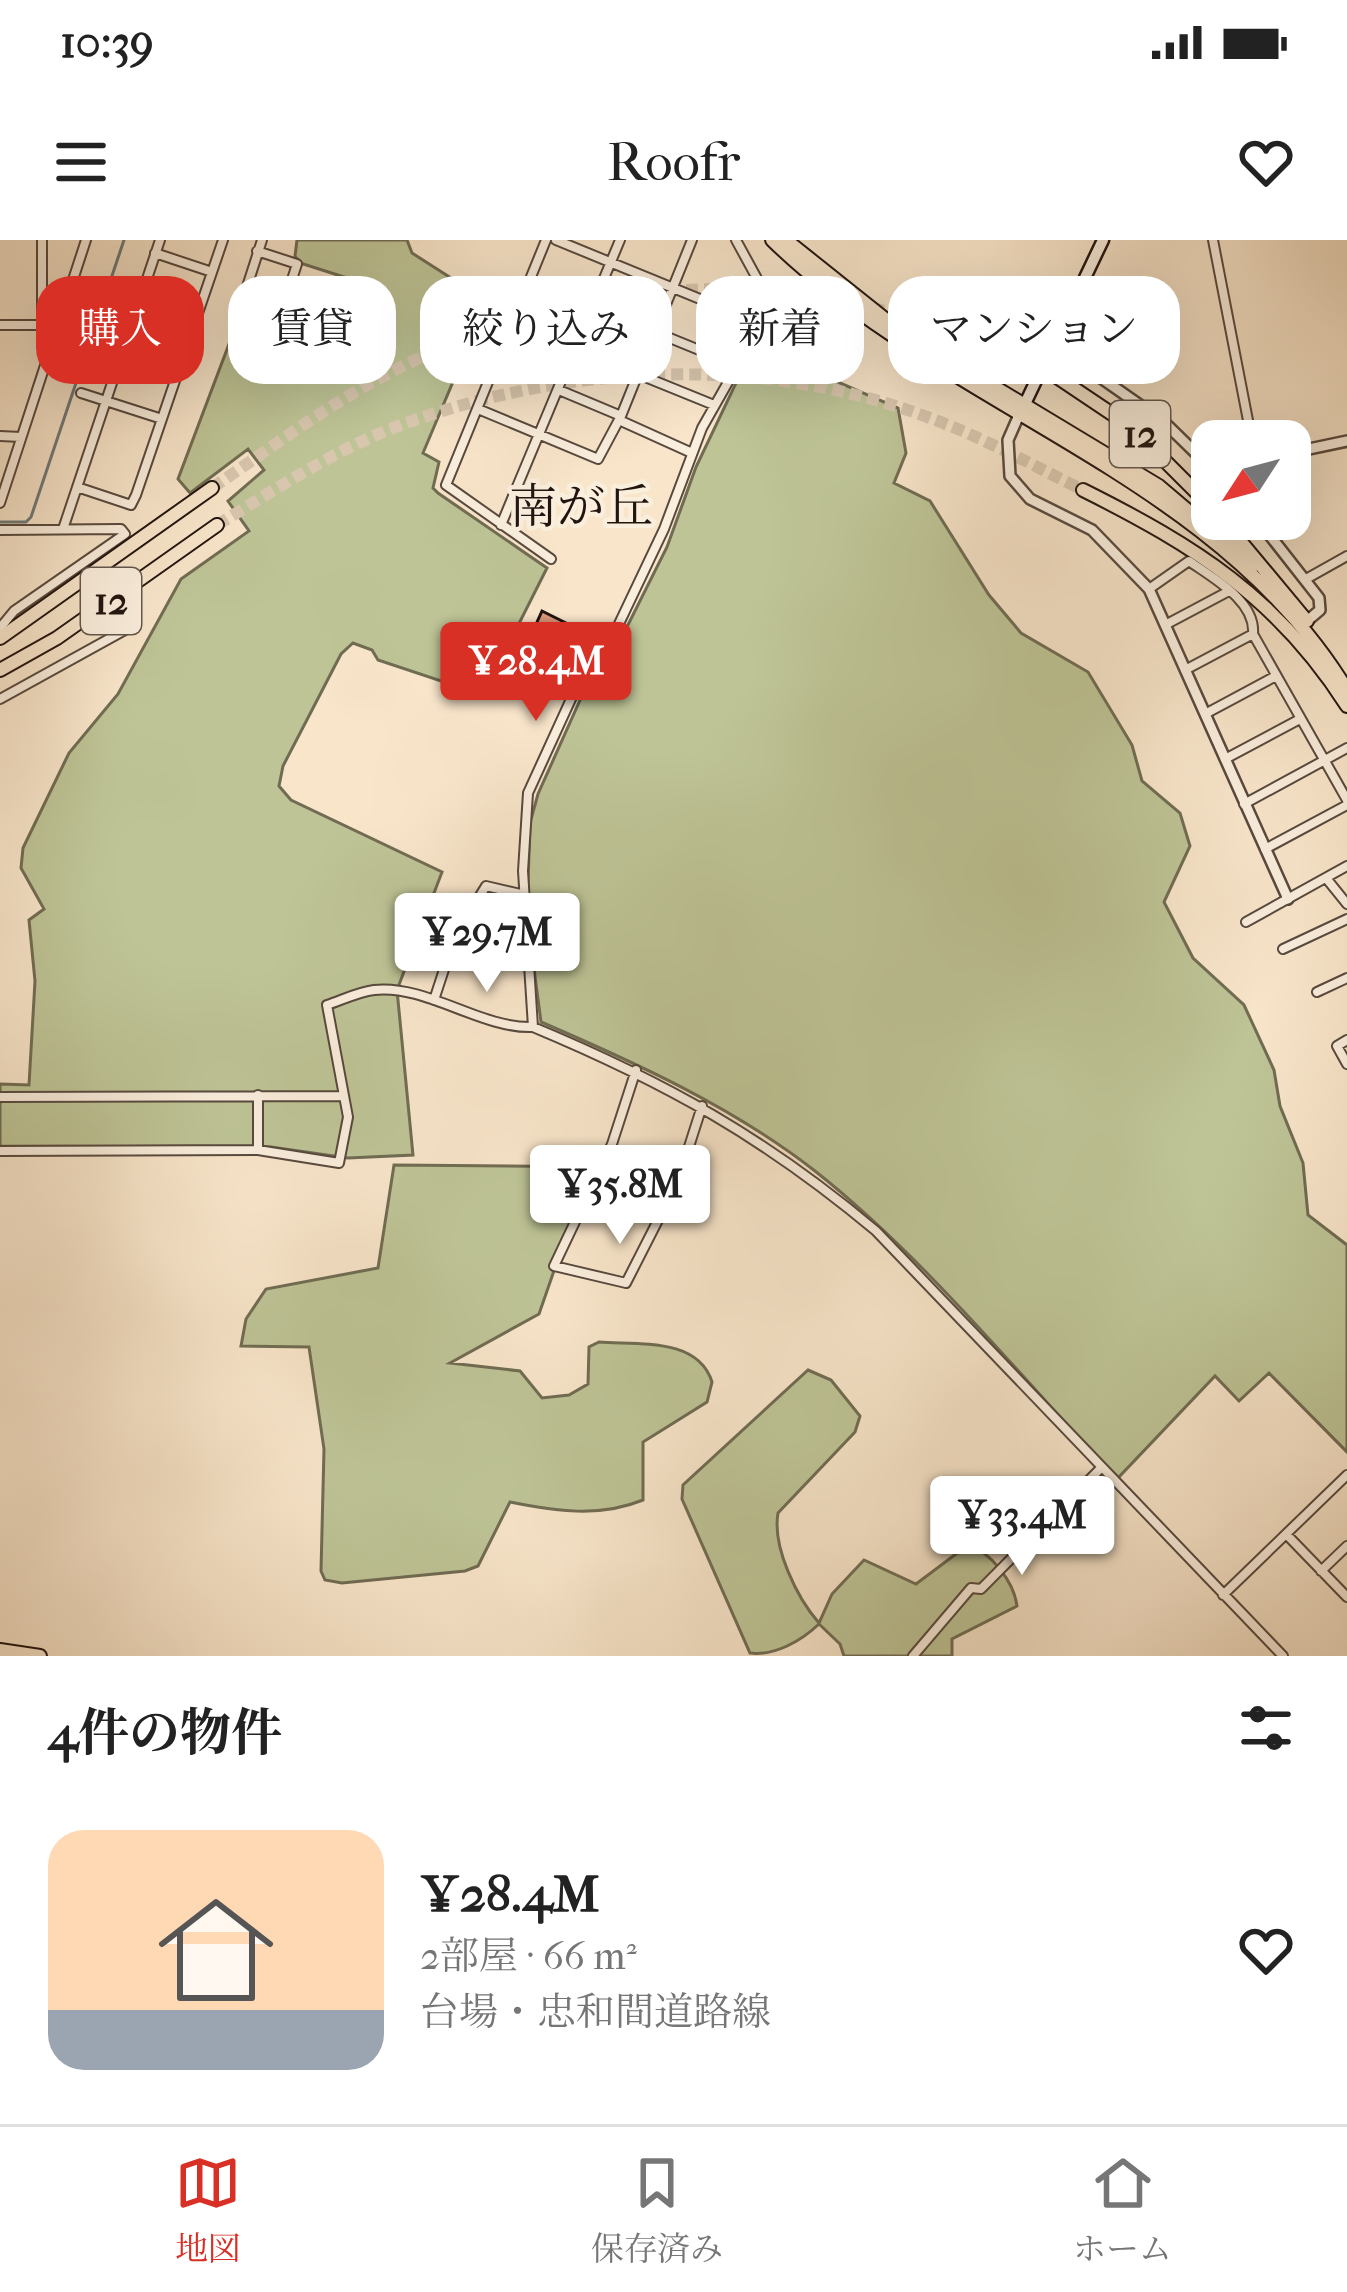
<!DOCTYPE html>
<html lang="ja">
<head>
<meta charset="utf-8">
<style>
	body { margin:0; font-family:"IM FELL French Canon","Noto Serif JP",serif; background:#f6f6f6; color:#222; height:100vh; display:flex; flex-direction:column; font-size:45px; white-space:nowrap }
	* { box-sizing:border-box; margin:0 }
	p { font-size:39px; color:#767676 }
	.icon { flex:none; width:66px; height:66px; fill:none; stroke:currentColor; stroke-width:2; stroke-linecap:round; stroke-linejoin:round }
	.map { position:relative; height:1416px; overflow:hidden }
	.drawer { display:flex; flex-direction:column; background:#fff; flex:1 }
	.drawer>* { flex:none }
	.top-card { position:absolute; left:36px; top:36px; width:1275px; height:108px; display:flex; gap:24px }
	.needle { width:78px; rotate:234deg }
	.tools { position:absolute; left:1191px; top:180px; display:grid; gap:24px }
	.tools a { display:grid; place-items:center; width:120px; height:120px; border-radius:24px; background:#fff; box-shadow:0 12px 48px #0002; font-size:60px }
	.price { position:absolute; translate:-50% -102px; padding:0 27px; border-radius:12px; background:#fff; color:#222; font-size:39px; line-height:78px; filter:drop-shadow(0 3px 6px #0008) }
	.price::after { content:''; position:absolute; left:50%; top:72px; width:36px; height:27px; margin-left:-18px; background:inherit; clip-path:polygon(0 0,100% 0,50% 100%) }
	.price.current { background:#d93025; color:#fff }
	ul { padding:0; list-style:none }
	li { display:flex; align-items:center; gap:36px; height:300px; padding:0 48px }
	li+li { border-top:3px solid #e0e0e0 }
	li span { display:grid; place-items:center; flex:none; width:336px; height:240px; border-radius:36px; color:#555 }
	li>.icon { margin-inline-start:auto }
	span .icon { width:144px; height:144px; fill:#fffc; stroke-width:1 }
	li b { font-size:51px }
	h2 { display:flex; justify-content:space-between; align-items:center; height:144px; padding:0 48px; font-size:51px }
	.pill { padding:0 42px; border-radius:36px; background:#fff; box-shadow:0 12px 48px #0002; font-size:42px; line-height:108px }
	.pill.current { background:#d93025; color:#fff }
	.status { display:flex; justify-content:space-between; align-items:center; height:84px; padding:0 60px; background:#fff; direction:ltr }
	.status svg { height:33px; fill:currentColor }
	header { display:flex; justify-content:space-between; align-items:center; height:156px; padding:0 48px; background:#fff; font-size:54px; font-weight:600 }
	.menu { display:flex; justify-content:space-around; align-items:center; height:168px; border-top:3px solid #e0e0e0; background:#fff; font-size:33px; color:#767676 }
	.menu a { display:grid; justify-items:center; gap:6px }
	.menu .current { color:#d93025 }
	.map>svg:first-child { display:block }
	.green { fill:#bec496; stroke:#706c53; stroke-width:3 }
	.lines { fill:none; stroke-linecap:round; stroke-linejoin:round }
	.stream { stroke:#6f7a7a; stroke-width:3 }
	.building { fill:#dc997a; stroke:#221510; stroke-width:3 }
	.trunk-tunnel { stroke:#d8c6ae; stroke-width:12; stroke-dasharray:12 6; stroke-linecap:butt }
	.minor-casing { stroke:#58493e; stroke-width:12 }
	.tertiary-casing { stroke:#58493e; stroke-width:14 }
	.secondary-casing { stroke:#221510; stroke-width:15 }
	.primary-casing { stroke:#221510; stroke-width:16 }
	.trunk-casing { stroke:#221510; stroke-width:16 }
	.minor { stroke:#faeedd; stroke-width:8 }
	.tertiary { stroke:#faeedd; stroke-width:9 }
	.secondary { stroke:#faeedd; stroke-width:10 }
	.primary { stroke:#f8e5ca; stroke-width:12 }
	.trunk { stroke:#f8e5ca; stroke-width:12 }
	.labels { text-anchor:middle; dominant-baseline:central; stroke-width:9; stroke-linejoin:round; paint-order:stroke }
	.shield { fill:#faeedd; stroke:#63564e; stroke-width:3 }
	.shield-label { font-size:39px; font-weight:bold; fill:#221510 }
	.quarter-label { font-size:48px; fill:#221510; stroke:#faeedd }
</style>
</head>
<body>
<div class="status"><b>10:39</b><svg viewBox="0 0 49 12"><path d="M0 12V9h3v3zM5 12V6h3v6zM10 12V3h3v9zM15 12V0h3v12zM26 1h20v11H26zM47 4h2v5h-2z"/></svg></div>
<header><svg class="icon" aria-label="menu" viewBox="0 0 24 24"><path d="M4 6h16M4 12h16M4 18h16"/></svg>Roofr<svg class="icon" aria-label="heart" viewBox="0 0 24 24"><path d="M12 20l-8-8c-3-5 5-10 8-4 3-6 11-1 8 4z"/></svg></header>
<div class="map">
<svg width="1347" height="1416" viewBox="0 0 1347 1416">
	<rect width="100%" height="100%" fill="#f8e5ca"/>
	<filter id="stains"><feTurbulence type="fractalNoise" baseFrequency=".00167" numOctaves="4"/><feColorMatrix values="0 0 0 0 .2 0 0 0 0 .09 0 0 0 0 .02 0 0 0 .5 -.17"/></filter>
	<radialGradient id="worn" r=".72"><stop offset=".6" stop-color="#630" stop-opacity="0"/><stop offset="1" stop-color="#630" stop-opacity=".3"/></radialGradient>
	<path class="green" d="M297,0h110l5,13 75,48 -64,152 16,9 -6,26 5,5 109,75 -64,127 -105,-35 -6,-10 -19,-7 -12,11 -58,112 -4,20 12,14 151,72 -45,118 16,165 -65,3 -77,-11 -271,-1v-62l29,1 6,-104 -6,-61 15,-11 -23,-41 2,-20 46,-95 49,-59 63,-115 68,-48 -21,-30 36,-31 -16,-21 -58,44 -12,-14 51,-135 30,13 11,-25 45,9 29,-64 -44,-14 -5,-7z
		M777,57l49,49 7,34 65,28 8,45 -12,30 36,18 59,94 32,38 67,39 44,73 10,36 38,32 10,33 -26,56 29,56 51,47 30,65 6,36 23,57 5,52 39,30v207l-78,-79 -30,28 -24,-25 -98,103c-96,-102 -192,-221 -302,-308 -82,-64 -179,-108 -274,-149l-14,-107 3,-92 8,-29 60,-134 27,-29 42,-84 29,-80z
		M137,80l49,17 -12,38 -50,-17z
		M394,925l208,2 -38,75 -25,72 -89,49 70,8 22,27 27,-3 19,-11 1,-37 10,-5c39,3 99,-5 113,40l-5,20 -64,40v58c-44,18 -88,11 -133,2l-32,64 -13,5 -123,12 -17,-3 -4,-9 3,-122 -15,-102 -68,-1 5,-27 20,-30 112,-21z
		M808,1130l23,10 29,36 -5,16 -77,81c-6,34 19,85 41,110l13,-29 32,-34 52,24 52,-39c23,7 46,37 49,61l-65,33v17h-108l-4,-12 -21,-20c-18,17 -44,32 -69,29l-68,-154 1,-14z"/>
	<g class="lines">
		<path class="stream" d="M0,282h26l5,-5 93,-277"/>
	</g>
	<path class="building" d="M542,371l24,12 -3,13 30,5 -21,39 -53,-18z"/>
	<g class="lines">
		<path class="trunk-tunnel" d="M872,68c63,13 120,36 177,65
			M212,248c46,-31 91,-65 138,-93 146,-88 329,-129 496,-93
			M217,285c59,-36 119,-76 184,-100 167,-62 366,-71 534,-5 51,19 99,46 148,70"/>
		<defs>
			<path id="minor" d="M546,0l-100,245 105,74
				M556,0l205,84
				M1213,0l39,201
				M155,13l57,19
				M530,41l206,84
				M243,60l38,13 16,-49 -40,-13
				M235,84l27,-84
				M0,85h59
				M42,85v-85
				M511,89l62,24
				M576,109l138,56
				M559,150l62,26
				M81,153l81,26
				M478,169l120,50 23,-43 71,-176
				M619,180l73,33
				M0,196l21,1
				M77,247l54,18 5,-10 87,-255
				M0,263l86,-263
				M501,285l119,-285
				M63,289l97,-289
				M0,290l121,-1 4,5 -111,77 -14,17
				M1306,339l41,-23
				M1149,349l40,-28c24,17 67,40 64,73l-68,36
				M1165,385l64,-34
				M1253,394l94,166
				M0,459l125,-69
				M1205,474l71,-38
				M1225,519l75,-40
				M1244,564l103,-56
				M1265,609l82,-44
				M1326,638l21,26
				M1246,682l101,-56
				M1283,709l64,-30
				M1317,752l30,-14
				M434,760l21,-64 31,-50 39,9
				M533,787l-10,-156 5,-78 43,-94 23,-44 23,-27 47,-99 38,-101 59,-104 5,-29 -30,-55
				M1347,800l-10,6 10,18
				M636,830l-24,74 -58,122 72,17 52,-102 24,-75
				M258,855v55
				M0,857l344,-1
				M0,911l258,-1 81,13 9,-46 -21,-112c15,-5 31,-13 47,-15 52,-6 107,39 159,37 134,56 232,111 343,204l407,425
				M604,922l68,32
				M1286,1294l61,63
				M1321,1331l26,-25
				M1223,1355l124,-120
				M913,1416l58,-68 10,1 119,-120"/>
			<path id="tertiary" d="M1054,105l110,77 48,47
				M1019,175l-11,25 2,36 20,23 62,31 57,59 139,310
				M1290,213l57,-12
				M1257,279l62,79 1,12 -13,11"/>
			<path id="secondary" d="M1022,170l81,-170"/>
			<path id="primary" d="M0,1410l40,6"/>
			<path id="trunk" d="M772,0c176,171 443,232 575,450
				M786,0l109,87 264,159 94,80
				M1054,135l76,51 82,82
				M1083,250c112,56 195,108 264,216
				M1222,279l85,102
				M0,398l212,-150
				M0,430l57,-32 160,-113"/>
		</defs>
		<use href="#minor" class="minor-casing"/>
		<use href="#tertiary" class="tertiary-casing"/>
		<use href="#secondary" class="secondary-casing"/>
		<use href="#primary" class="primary-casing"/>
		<use href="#trunk" class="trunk-casing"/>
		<use href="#minor" class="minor"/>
		<use href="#tertiary" class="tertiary"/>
		<use href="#secondary" class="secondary"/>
		<use href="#primary" class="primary"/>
		<use href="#trunk" class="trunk"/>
	</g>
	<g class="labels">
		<g class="shield">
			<rect x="1110" y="161" width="60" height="66" rx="9"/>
			<rect x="81" y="328" width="60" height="66" rx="9"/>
		</g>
		<g class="shield-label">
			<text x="1140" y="194">12</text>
			<text x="111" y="361">12</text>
		</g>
		<g class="quarter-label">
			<text x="581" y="267">南が丘</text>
		</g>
	</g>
	<rect width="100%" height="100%" filter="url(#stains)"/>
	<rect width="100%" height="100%" fill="url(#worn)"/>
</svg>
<div class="tools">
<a><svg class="needle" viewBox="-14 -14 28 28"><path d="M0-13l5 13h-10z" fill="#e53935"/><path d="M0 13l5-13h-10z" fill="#767676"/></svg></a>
</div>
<b class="price current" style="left:536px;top:484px">¥28.4M</b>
<b class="price" style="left:487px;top:755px">¥29.7M</b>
<b class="price" style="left:620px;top:1007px">¥35.8M</b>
<b class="price" style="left:1022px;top:1338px">¥33.4M</b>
<div class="top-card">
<a class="pill current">購入</a>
<a class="pill">賃貸</a>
<a class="pill">絞り込み</a>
<a class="pill">新着</a>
<a class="pill">マンション</a>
</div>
</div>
<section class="drawer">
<h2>4件の物件<svg class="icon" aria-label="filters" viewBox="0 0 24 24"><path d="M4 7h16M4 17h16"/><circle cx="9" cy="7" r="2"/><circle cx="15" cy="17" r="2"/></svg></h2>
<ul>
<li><span style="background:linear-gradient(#ffd9b3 75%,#9aa5b1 0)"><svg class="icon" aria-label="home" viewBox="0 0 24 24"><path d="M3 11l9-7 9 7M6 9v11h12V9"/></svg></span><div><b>¥28.4M</b><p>2部屋 · 66 m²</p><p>台場・忠和間道路線</p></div><svg class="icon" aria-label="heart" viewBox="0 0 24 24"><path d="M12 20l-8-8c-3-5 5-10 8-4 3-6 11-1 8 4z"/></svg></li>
</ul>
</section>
<nav class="menu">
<a class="current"><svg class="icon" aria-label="map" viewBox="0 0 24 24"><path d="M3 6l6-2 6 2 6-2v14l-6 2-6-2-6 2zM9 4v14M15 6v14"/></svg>地図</a>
<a><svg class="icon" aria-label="saved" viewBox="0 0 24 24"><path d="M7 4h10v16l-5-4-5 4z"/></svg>保存済み</a>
<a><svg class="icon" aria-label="home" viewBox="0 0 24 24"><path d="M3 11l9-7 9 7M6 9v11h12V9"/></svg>ホーム</a>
</nav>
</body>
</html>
